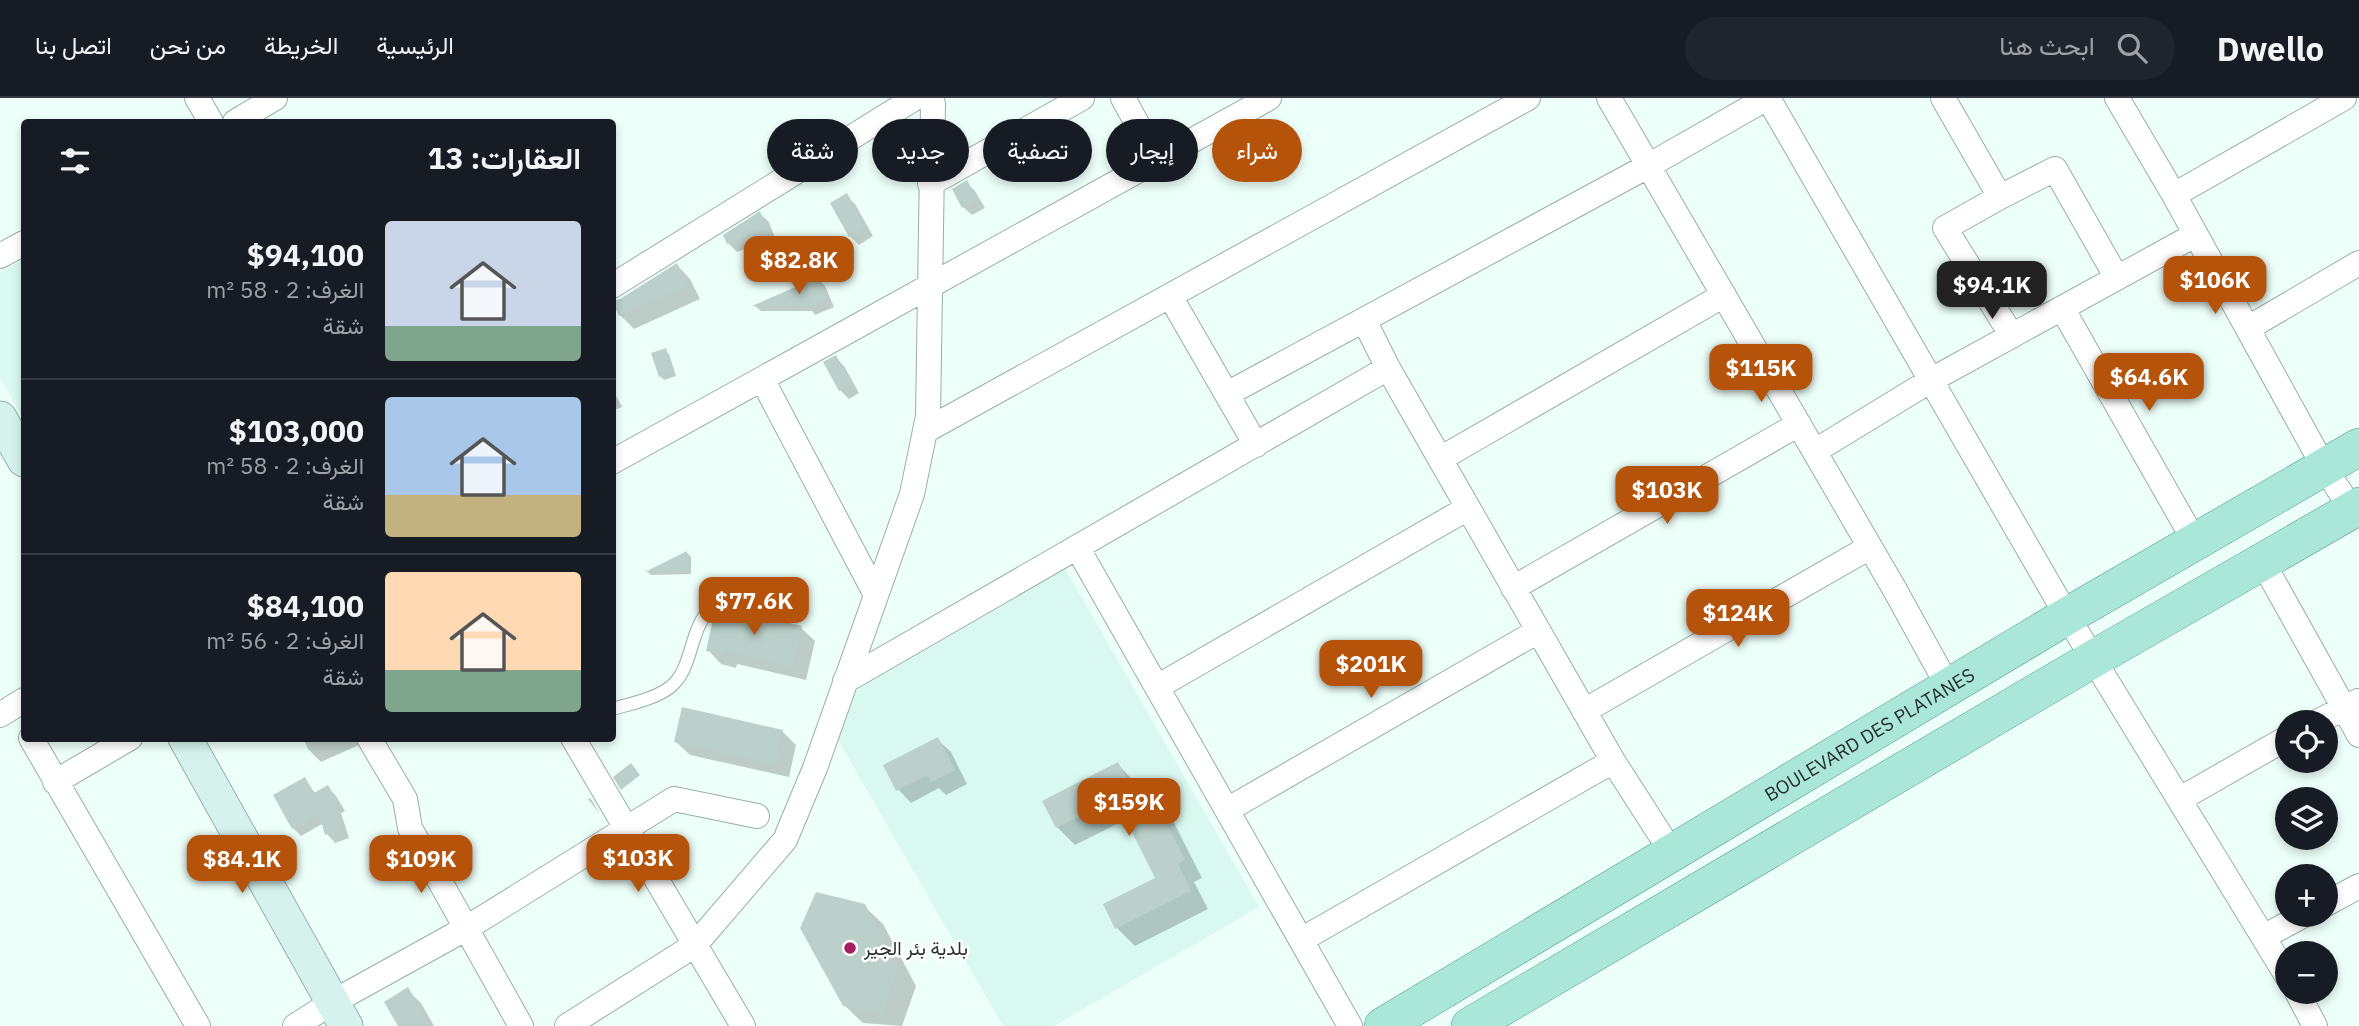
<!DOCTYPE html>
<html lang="ar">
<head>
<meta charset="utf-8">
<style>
	body { margin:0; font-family:"IBM Plex Sans",Vazirmatn,sans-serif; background:#20242c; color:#f1f3f6; direction:rtl; height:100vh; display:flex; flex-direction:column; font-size:26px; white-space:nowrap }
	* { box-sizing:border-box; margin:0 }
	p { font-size:23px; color:#9ea1a6 }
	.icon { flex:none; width:38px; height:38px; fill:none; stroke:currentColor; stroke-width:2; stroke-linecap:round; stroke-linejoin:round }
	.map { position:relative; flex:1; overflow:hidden; direction:ltr }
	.details { position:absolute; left:21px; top:21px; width:595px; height:623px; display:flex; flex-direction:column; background:#171b24; border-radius:7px; box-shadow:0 4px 10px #0003; direction:rtl }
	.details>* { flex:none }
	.guide { position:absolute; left:637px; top:21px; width:665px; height:63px; direction:rtl; display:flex; gap:14px }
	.tools { position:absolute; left:2275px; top:612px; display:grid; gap:14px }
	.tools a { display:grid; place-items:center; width:63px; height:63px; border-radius:50%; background:#171b24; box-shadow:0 4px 10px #0003; font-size:35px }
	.price { position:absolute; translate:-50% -60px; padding:0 16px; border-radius:14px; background:#b45309; color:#fff; font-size:23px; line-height:46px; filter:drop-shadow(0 2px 4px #0008) }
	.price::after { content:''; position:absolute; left:50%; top:42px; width:21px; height:16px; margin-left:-10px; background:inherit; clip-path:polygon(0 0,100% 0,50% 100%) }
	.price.active { background:#222; color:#fff }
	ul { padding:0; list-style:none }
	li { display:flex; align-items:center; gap:21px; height:175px; padding:0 35px }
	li+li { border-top:2px solid #363941 }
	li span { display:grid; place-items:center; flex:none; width:196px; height:140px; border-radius:7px; color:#555 }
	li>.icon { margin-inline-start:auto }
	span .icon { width:84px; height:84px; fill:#fffc; stroke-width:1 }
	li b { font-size:30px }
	h2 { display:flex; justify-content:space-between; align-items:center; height:84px; padding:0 35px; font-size:30px }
	.chip { padding:0 24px; border-radius:32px; background:#171b24; box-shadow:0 4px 10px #0003; font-size:24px; line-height:63px }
	.chip.active { background:#b45309; color:#fff }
	header { display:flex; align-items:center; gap:42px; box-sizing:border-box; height:98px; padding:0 35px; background:#171b24; border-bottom:2px solid #363941 }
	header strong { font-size:33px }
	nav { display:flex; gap:38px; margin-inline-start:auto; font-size:24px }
	.search { width:490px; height:63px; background:#20242c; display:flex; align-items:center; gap:18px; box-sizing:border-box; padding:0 24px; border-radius:38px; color:#9ea1a6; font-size:26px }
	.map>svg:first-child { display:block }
	.built { fill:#d9f9f0 }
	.shadow { fill:#0003 }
	.building { fill:#bbd0ca }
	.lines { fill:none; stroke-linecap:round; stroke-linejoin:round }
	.lane-casing { stroke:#99aea8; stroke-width:14 }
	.street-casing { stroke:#99aea8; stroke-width:26 }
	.secondary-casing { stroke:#99aea8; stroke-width:35 }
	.primary-casing { stroke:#589c8d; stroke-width:38 }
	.lane { stroke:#fff; stroke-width:12 }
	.street { stroke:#fff; stroke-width:24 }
	.secondary { stroke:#d5f3ec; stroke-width:33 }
	.primary { stroke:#aae7d9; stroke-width:37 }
	.poi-dot { fill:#a81d61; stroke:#fff; stroke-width:2.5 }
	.labels { text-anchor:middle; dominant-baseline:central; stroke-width:5; stroke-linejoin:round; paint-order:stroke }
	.street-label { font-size:19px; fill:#272f2d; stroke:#fff }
	.poi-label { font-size:19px; fill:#272f2d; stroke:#fff; text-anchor:start }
</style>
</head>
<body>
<header>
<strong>Dwello</strong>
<div class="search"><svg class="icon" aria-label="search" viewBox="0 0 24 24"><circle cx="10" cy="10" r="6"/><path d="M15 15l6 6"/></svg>ابحث هنا</div>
<nav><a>الرئيسية</a><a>الخريطة</a><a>من نحن</a><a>اتصل بنا</a></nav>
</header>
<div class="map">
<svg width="2359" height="928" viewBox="0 0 2359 928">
	<rect width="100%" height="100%" fill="#edfff9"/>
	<path class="built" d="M24,161v161l-24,-42v-105z
		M1062,465l197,344 -205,119h-51l-168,-291 16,-49z"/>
	<path class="shadow" d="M966,84l9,9 10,17 -13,7 -9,-8z
		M846,97l9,9 18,32 -14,9 -9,-9z
		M760,116l9,8 6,16 -38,14 -9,-9z
		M677,167l13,14 10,20 -66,30 -14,-14 1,-15z
		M818,181l7,7 9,21 -19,8 -3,-4h-51l-6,-5z
		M665,252l4,4 7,22 -12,4 -4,-4z
		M835,259l9,9 15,27 -10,6 -9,-9z
		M612,290l10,19 -10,4z
		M687,455l4,4v17l-40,1 -3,-3z
		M801,530l14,13 -9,39 -69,-16 -1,4 -15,-4 -13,-14z
		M782,633l14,14 -7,32 -99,-22 -14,-13z
		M303,640h66l1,2 -49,22 -13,-13z
		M937,641l14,13 16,32 -21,11 -7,-7 -28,15 -13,-14z
		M1118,666l19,21 7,-4 18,18 40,79 -8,4 14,27 -73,37 -18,-18 -12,-23 52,-26 -30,-60 -52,26 -18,-18z
		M304,681l12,15 12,-7 8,9 9,15 -4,2 8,25 -14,5 -8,-9 -3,-11 -23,13 -8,-8z
		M590,700l3,4 7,12 -12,-15z
		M864,808l19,18 33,62 -14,40 -39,-3 -19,-18z
		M407,892l14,13 13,23h-34z"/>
	<path class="building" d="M967,82l10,19 -15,9 -10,-19z
		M847,95l19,34 -17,10 -19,-34z
		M760,113l7,18 -40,15 -4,-9z
		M677,165l11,23 -69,30 -7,-15 8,-2z
		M818,179l10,22 -21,9 -2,-3 -53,1z
		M666,250l7,24 -14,5 -8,-24z
		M836,257l16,29 -13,7 -16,-29z
		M687,453l1,20 -43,1z
		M726,510l76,18 -10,41 -68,-16 -1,4 -17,-4 7,-32z
		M682,609l101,23 -8,35 -101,-23z
		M938,639l17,33 -24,12 -4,-7 -31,16 -13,-26z
		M1118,664l12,24 14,-7 41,81 -7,4 13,27 -76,38 -12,-25 52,-26 -40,-80 -59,30 -14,-27z
		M631,665l9,12 -19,15 -8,-13z
		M305,679l9,16 14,-8 10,18 -4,2 8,25 -17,5 -6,-21 -27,15 -19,-34z
		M816,794l49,12 33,63 -16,47 -39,-8 -43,-78z
		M408,889l22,39h-32l-14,-24z"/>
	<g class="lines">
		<defs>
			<path id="lane" d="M612,611c18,-5 42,-10 57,-21 25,-18 19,-59 43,-81 8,-8 23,-12 34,-17"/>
			<path id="street" d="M197,0l14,24
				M1123,0l34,62
				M1609,0l286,492 54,98
				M1768,0l299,518 220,360
				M1943,0l57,99 -55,31 67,108
				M2117,0l57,97 150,272 28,43
				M235,24l40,-24
				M930,86l152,-86
				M2174,97l170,-97
				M2000,99l55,-28 62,109
				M0,158l24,-13
				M612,188l303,-188
				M1170,198l86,149
				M2062,210l133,234
				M1364,222l24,48 225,393 59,92
				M2248,230l111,-65
				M762,281l114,216
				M1227,296l421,-228 119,-68
				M925,333l603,-333
				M1815,353l118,-72 262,-144
				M1440,361l284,-164
				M612,364l657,-364
				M1077,449l273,479
				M2262,463l97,174
				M1513,490l286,-164
				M845,583l543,-313
				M1157,589l311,-179
				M1584,613l286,-164
				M0,617l24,-15
				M2315,625l43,-22
				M31,640l167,288
				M369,640l36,61 5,29 111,198
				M573,640l170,288
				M55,684l75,-44
				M2180,701l107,-61
				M1227,712l311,-179
				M2326,806l33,-18
				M2265,838l39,-21
				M1301,842l312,-179
				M2297,894l18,34
				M295,928l38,-24 132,-73 209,-130 83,17
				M567,928l128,-81 90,-105 30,-72 97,-274 16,-78 5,-312 -2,-6"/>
			<path id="secondary" d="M0,320l24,42
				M185,640l161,288"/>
			<g id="primary">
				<path id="s1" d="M1383,928l684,-410 292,-169"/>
				<path d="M1470,928l623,-367 266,-153"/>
			</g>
		</defs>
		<use href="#lane" class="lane-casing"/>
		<use href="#street" class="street-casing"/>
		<use href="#secondary" class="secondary-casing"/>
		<use href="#primary" class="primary-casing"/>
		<use href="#lane" class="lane"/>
		<use href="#street" class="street"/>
		<use href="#secondary" class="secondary"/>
		<use href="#primary" class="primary"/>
	</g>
	<circle class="poi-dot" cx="850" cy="850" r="7"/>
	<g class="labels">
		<g class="street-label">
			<text stroke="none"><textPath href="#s1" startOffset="567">BOULEVARD DES PLATANES</textPath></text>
		</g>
		<g class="poi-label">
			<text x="864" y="850">بلدية بئر الجير</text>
		</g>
	</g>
</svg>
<div class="tools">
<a><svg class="icon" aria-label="locate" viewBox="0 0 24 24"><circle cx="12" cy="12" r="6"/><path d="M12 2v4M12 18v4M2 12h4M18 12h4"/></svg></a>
<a><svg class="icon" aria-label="layers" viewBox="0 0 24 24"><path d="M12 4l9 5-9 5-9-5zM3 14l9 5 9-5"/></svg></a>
<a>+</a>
<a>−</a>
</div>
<b class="price" style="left:799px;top:198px">$82.8K</b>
<b class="price" style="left:2215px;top:218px">$106K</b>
<b class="price active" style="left:1992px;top:223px">$94.1K</b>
<b class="price" style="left:1761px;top:306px">$115K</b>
<b class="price" style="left:2149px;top:315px">$64.6K</b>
<b class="price" style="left:1667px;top:428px">$103K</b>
<b class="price" style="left:754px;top:539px">$77.6K</b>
<b class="price" style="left:1738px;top:551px">$124K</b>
<b class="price" style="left:1371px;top:602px">$201K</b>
<b class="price" style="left:1129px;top:740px">$159K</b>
<b class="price" style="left:638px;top:796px">$103K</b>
<b class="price" style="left:242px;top:797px">$84.1K</b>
<b class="price" style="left:421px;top:797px">$109K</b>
<div class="guide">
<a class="chip active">شراء</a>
<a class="chip">إيجار</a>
<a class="chip">تصفية</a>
<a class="chip">جديد</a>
<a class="chip">شقة</a>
</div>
<section class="details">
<h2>العقارات: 13<svg class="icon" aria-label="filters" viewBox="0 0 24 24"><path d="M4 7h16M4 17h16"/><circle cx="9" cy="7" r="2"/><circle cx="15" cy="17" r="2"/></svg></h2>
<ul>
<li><span style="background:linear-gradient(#c9d6e8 75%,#7fa58c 0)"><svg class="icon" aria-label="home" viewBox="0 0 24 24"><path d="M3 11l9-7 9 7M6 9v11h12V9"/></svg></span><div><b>$94,100</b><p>الغرف: 2 · 58 m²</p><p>شقة</p></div></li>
<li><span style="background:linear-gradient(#a9c7e8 70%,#c2b280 0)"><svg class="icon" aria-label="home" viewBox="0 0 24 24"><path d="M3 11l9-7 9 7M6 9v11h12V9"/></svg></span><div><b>$103,000</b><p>الغرف: 2 · 58 m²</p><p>شقة</p></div></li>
<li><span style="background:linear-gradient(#ffd9b3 70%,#7fa58c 0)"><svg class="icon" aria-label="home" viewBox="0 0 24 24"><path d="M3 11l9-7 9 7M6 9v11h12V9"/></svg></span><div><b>$84,100</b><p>الغرف: 2 · 56 m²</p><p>شقة</p></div></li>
</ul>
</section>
</div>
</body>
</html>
